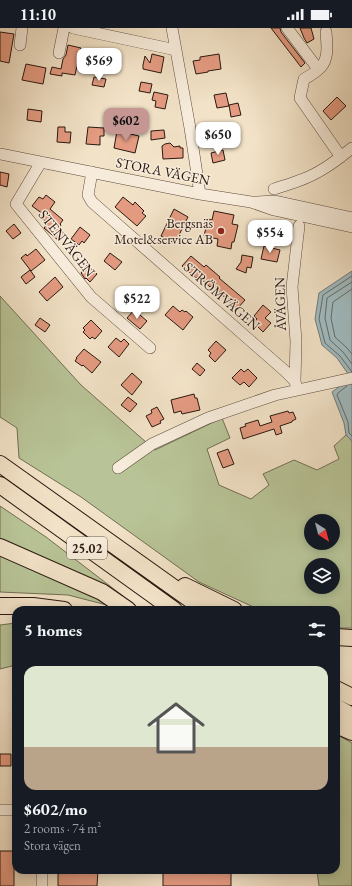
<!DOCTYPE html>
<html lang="en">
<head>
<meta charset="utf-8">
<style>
	body { margin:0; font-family:"EB Garamond",serif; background:#20242c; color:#f1f3f6; height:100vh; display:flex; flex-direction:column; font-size:15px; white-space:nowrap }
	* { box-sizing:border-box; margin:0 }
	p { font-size:13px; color:#9ea1a6 }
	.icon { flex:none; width:22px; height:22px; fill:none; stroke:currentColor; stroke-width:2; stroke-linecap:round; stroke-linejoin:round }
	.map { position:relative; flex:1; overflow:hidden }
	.drawer { position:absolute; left:12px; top:578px; width:328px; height:268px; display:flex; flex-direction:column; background:#171b24; border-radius:12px; box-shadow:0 2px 10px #0003 }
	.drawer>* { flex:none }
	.needle { width:26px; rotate:144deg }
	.controls { position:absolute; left:304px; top:486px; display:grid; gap:8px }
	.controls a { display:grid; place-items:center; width:36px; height:36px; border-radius:50%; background:#171b24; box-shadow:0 2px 10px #0003; font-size:20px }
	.price { position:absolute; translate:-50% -34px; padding:0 9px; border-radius:8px; background:#fff; color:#222; font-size:13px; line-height:26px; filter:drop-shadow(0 1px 2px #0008) }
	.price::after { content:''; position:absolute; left:50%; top:24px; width:12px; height:9px; margin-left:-6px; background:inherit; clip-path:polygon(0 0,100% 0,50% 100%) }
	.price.selected { background:#c59692; color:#111 }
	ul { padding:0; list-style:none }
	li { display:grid; align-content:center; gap:8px; height:212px; padding:0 12px }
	li span { display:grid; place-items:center; height:124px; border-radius:12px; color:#555 }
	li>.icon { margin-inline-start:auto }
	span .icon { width:72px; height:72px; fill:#fffc; stroke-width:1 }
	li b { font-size:17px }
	h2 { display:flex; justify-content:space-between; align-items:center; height:48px; padding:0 12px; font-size:17px }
	.status { display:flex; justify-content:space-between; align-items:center; height:28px; padding:0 20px; background:#171b24; direction:ltr }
	.status svg { height:11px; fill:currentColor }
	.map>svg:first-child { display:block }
	.green { fill:#b8c497; stroke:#716e54; fill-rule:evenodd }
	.water { fill:#a0bbc0; stroke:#717a7a }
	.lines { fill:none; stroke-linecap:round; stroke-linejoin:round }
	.shore { stroke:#656a68; stroke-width:1 }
	.building { fill:#e49b81; stroke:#2a1810 }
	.minor-casing { stroke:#5c4a3e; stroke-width:12 }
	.highway-casing { stroke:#2a1810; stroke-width:18 }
	.minor { stroke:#f7ecdb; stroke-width:11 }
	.highway { stroke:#f2e2c7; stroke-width:16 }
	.poi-dot { fill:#8f2418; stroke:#f7ecdb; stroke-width:1.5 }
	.labels { text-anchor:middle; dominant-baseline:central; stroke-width:3; stroke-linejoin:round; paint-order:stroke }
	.shield { fill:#f7ecdb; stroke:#68584d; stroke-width:1 }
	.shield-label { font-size:13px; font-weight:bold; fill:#2a1810 }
	.street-label { font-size:14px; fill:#2a1810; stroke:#f7ecdb }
	.poi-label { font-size:14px; fill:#2a1810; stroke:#f7ecdb; text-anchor:end }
</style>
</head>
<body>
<div class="status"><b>11:10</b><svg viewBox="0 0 49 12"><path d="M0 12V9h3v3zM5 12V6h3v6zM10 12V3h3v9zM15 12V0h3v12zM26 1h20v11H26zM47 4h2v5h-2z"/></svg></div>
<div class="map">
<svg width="352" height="858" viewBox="0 0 352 858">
	<rect width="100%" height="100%" fill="#f2e2c7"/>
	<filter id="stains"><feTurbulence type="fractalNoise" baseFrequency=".005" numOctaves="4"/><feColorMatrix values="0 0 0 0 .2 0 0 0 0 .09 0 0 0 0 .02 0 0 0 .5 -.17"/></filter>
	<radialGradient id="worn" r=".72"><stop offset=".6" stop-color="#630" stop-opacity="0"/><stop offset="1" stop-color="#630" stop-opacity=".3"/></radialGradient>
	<path class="green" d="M0,268l81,89 74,65 67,-32 8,20 -23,11 12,36 32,14 18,-14 -6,-11 31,-14 23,10 22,-11 -5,-13 12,-11 6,6v187h-16v-18h-76l-61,-28 -118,-85 -62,-39 -2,-30 -17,-11zM311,493h22v22h-22zM311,537h22v22h-22z
		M0,478l46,31 77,59 8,14h-5l-58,-15 -68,-3z
		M16,595v42l-16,4v-44z
		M336,706l16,9v143h-33l-2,-16h19z"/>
	<path class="water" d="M352,243v170l-6,-6 -2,-12 -12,-31 19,-14 -14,-20 -15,-13 -7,-26 4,-26z"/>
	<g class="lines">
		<path class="shore" d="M352,254l-25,16 -2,20 5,22 13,12 9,12
			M352,261l-19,13 -2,16 4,19 12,11 5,6
			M352,344l-12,-16 -15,-13 -6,-24 4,-24 29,-19
			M347,358l-9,7 -1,2 11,27 1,11 3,3"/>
	</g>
	<path class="building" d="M271,0h9l1,4 24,31 -4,4z
		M300,0h11l3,11 -7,4 -3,-5z
		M0,4l14,2 -5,29 -9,-2z
		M68,17l13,3 -6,27 -13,-2v3l-12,-2 2,-7 9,2 2,-10 3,-4z
		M152,26l12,3 -3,16 -18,-4v-4l2,-9 5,7z
		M219,26l2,15 -13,2v1l-12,2 -3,-13 7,-1v-3z
		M26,36l20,4 -3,16 -21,-4z
		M94,49l12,2 -2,8 -12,-2z
		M141,54l11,2 -2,9 -11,-2z
		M154,64l14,3 -3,14 -10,-2 1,-6 -4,-1z
		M226,65l3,13 -12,2 -3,-13z
		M337,69l9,9 -15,14 -8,-9z
		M238,75l3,12 -10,2 -2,-12z
		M28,81l14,2 -1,11 -14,-2z
		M58,99h7v5h6l-1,11 -13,-1z
		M88,99l16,1v8h-4v9l-14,-1z
		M164,102l1,8 -14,2v-9z
		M117,103l22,5 -4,17 -21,-5z
		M170,115l4,4 6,-1v2h3v10l-20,1 -1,-13 3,-2z
		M223,122l2,10 -12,3 -2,-10z
		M0,144l9,2 -2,13 -7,-2z
		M46,167l9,7 -5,7 13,11 -3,4 1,1 -2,4 6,5 -6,7 -15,-13 4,-5 -7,-5 2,-4 -11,-8 7,-9 4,2z
		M123,169l10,8 2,-3 9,9 -2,2 4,3 -9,10 -22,-19z
		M174,181l14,8 -13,26 -14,-7z
		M214,183l20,4 -2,9 6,1 -4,17h-2l-1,7 -14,-3 1,-7 -14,-3 4,-17 4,1z
		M14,196l7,9 -8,6 -7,-8z
		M80,199l10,8 -6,8 -2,-2 -3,4 -8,-6z
		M264,218l16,4 -3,12 -16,-3z
		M36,221l9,11 -14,11 -10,-13 5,-4 1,2z
		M110,225l12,9 -7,8 -11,-9z
		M242,227l11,2 -2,11 -4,-1 -1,6 -10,-4 5,-7z
		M191,228l13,11 2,-2 14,12 -1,1 26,22 -8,9 -25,-24 -2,2 -12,-11 -2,2 -14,-12z
		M87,237l10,9 -7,8 -4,-4 -1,1 -4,-6z
		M30,242l5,7 -9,7 -5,-7z
		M55,249l8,10 -16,14 -8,-9z
		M144,258l12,11 -7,7 -12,-10z
		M263,277l8,7 -6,6 6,5 -8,9 -10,-10 4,-3 -3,-3z
		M173,278l7,6 2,-2 3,2 1,-1 7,6 -10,13 -18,-15z
		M134,282l13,11 -7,8 -13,-11z
		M40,290l10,7 -5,7 -10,-7z
		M91,292l11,11 -7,8 -3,-2 -2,2 -7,-7 2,-2 -2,-2z
		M116,310l5,4 3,-3 5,5 -10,13 -11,-10z
		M216,313l10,9 -11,12 -6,-6 2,-3 -3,-3z
		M84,321l17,13 -9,11 -9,-8 -1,1 -7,-5 2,-3h-1z
		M197,335l8,7 -5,6 -8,-7z
		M241,341l3,3 4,-3 9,9 -8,9 -5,-5 -4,3 -8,-7z
		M132,345l10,9 -10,13 -11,-10z
		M194,366l1,4h2l3,12 -18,4 -1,-3 -7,2 -3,-13z
		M128,369l9,7 -7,8 -9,-7z
		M157,379l7,12 -4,2 1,2 -9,4 -6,-11 6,-3 -1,-3z
		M288,383l1,2 4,-1 3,7 -4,2v1l-12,4 2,7 -6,2 -2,-6 -31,10 -3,-11 6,-2 -1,-2 13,-4 2,6 12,-4 -2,-6z
		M228,421l6,15 -11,4 -6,-15z
		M0,726h11v12h-11z
		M0,823h14v35h-14z
		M58,842h40l-1,16h-39z
		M168,842h59v3h4v13h-68v-13h5z"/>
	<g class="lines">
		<defs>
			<path id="minor" d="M73,0l103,22
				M172,0l18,100 10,66
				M287,0l31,41
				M326,4c1,12 3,26 -5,35 -5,5 -11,9 -17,12l-4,19 41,59
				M20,17l2,-17
				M59,25l5,-25
				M0,126l200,40 51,8 23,8 78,17
				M41,134l-25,42 75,93 59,51
				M92,144l-4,23 4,7 193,169 10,10 2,9
				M274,161c8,-3 17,-5 24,-8 21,-7 38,-20 54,-33
				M257,174l18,-1 77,17
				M295,353l1,-40 -4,-54 7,-61
				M118,440l34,-24 56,-26 67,-23 77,-17
				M0,782h16
				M42,842v16"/>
			<path id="highway" d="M0,436l205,146
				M0,457l174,125
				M0,519l102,45 26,18
				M185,558l49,24
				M0,578h33l31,4
				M336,609l16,1
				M336,661l16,8
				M336,679l16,9
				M336,697l16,7"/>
		</defs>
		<use href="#minor" class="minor-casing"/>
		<use href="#highway" class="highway-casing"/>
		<use href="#minor" class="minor"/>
		<use href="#highway" class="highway"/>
	</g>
	<circle class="poi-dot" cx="221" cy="203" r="4"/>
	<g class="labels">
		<rect class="shield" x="67" y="509" width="40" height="22" rx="3"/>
		<g class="shield-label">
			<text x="87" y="520">25.02</text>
		</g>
		<g class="street-label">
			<text transform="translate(163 143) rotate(11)">STORA VÄGEN</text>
			<text transform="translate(67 215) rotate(51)">STENVÄGEN</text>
			<text transform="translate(222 268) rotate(41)">STRÖMVÄGEN</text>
			<text transform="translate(280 276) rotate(-92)">ÅVÄGEN</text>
		</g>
		<g class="poi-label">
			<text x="213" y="195">Bergsnäs<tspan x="213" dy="16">Motel&amp;service AB</tspan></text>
		</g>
	</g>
	<rect width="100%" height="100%" filter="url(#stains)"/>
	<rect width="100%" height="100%" fill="url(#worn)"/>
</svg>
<div class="controls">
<a><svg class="needle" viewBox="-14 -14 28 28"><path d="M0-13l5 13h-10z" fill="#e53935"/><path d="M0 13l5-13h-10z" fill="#9ea1a6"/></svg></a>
<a><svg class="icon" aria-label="layers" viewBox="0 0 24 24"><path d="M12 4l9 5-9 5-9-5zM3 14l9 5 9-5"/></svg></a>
</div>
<b class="price" style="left:99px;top:54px">$569</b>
<b class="price selected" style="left:126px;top:114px">$602</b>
<b class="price" style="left:218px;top:128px">$650</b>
<b class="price" style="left:270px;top:226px">$554</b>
<b class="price" style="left:137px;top:292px">$522</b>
<section class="drawer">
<h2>5 homes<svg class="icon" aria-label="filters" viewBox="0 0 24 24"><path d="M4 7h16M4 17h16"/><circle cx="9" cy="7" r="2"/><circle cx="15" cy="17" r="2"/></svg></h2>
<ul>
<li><span style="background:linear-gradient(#dfe7d0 65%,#b9a48a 0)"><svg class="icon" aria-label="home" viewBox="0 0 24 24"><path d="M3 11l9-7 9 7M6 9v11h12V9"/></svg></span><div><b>$602/mo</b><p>2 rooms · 74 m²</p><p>Stora vägen</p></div></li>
</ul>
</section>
</div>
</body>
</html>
